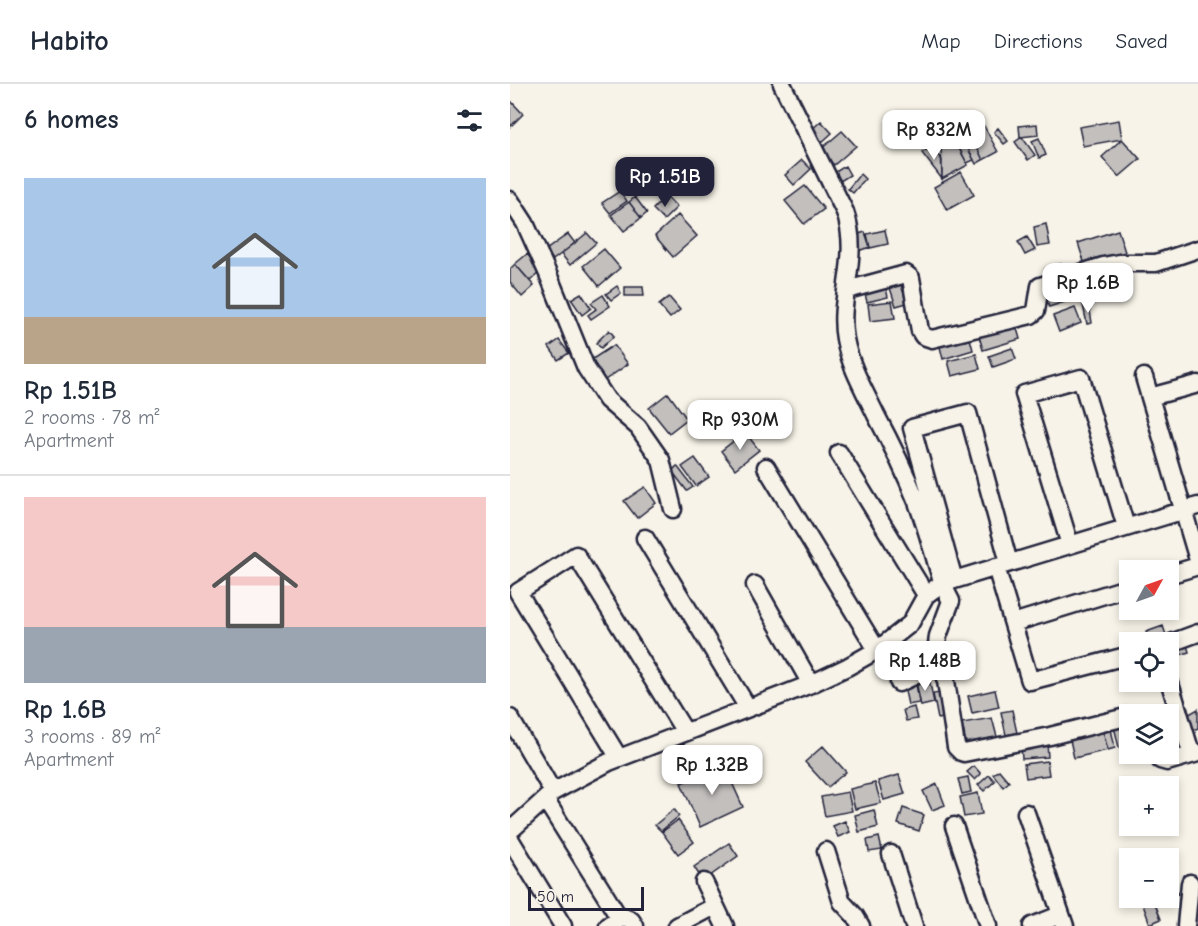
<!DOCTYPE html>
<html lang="en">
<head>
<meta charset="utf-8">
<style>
	body { margin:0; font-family:"Comic Neue",sans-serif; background:#f2f2f3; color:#1f2937; height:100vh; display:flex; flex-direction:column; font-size:22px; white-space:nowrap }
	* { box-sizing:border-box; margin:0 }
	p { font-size:20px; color:#747a83 }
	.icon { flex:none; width:33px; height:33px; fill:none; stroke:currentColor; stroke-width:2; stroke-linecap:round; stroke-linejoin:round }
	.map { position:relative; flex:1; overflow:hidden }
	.panel { display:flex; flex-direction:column; background:#fff; width:510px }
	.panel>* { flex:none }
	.needle { width:39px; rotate:50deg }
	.controls { position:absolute; left:609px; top:476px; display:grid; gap:12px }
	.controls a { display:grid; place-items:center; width:60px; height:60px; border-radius:0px; background:#fff; box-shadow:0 3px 9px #0003; font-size:30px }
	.scale { position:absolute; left:18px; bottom:15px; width:116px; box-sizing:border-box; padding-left:6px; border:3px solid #22223b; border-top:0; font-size:16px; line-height:21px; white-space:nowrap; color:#22223b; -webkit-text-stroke:4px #f7f3e8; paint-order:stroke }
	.price { position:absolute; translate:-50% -51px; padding:0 14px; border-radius:12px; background:#fff; color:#222; font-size:20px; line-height:39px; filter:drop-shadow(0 2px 3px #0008) }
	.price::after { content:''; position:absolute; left:50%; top:36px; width:18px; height:14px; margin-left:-9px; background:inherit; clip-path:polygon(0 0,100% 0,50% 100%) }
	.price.on { background:#22223b; color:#fff }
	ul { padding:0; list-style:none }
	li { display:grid; align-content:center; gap:12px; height:318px; padding:0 24px }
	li+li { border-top:2px solid #e0e1e3 }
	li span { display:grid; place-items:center; height:186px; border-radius:0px; color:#555 }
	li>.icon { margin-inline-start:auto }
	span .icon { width:108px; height:108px; fill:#fffc; stroke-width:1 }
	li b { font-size:26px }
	h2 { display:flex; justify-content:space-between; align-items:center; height:72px; padding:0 24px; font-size:26px }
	header { display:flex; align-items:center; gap:36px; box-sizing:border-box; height:84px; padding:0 30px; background:#fff; border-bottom:2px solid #e0e1e3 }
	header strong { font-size:28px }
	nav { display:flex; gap:33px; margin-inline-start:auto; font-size:21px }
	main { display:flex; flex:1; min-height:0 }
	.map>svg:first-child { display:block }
	.building { fill:#c2bfbd; stroke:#22223b; stroke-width:1.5 }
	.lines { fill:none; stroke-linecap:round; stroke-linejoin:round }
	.minor-casing { stroke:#22223b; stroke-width:21 }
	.minor { stroke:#f7f3e8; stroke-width:16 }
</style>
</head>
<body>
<header>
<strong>Habito</strong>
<nav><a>Map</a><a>Directions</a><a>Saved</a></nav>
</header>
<main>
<section class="panel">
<h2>6 homes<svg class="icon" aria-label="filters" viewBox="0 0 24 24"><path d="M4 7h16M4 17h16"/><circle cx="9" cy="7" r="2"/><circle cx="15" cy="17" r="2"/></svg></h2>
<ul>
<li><span style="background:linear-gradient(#a9c7e8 75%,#b9a48a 0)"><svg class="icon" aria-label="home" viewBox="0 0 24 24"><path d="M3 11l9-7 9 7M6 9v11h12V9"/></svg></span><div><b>Rp 1.51B</b><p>2 rooms · 78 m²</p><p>Apartment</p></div></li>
<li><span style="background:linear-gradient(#f6c9c9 70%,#9aa5b1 0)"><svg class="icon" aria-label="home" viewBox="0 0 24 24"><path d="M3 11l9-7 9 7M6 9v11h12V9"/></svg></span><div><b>Rp 1.6B</b><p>3 rooms · 89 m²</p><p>Apartment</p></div></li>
</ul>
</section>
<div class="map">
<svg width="688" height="842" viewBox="0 0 688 842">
	<rect width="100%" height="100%" fill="#f7f3e8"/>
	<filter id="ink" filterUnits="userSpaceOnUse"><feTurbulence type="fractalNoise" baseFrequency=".0167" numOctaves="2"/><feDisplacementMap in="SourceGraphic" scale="12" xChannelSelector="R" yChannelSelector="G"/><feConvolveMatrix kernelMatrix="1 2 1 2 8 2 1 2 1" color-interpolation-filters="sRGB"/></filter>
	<g filter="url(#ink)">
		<path class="building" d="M0,16l13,14 -13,13z
			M609,36l3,19 -39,7 -4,-19z
			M311,37l11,12 -12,11 -11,-12z
			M527,40l1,11 -18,2 -1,-11z
			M474,42l14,26 -15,8 -13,-27z
			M488,44l10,13 -4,3 -10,-12z
			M332,47l14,15 -22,19 -14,-15z
			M460,49l13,27 -7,4 -14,-27z
			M512,53l13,18 -7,5 -13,-18z
			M529,54l7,17 -7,3 -7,-17z
			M453,55l11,21 -7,3 -11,-20z
			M612,55l18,20 -21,18 -17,-20z
			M445,56l13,25 -26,14 -1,-33z
			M421,63l11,13v19l-20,-26z
			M292,76l9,9 -17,16 -9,-10z
			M335,82l5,9 -13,8 -6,-8z
			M451,88l13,23 -27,15 -13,-23z
			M350,90l5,5 -12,14 -5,-4z
			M295,102l19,23 -20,15 -19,-23z
			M110,107l7,10 -17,12 -8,-10z
			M156,112l11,11 -13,13 -11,-11z
			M125,113l12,16 -6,5 -12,-16z
			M119,118l12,16 -17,13 -13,-16z
			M168,131l19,21 -24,21 -18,-21z
			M536,140l4,21 -13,2 -3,-20z
			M375,146l3,14 -18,4 -3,-14z
			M608,146l7,22 -40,13 -7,-22z
			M355,148l5,15 -12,4 -5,-15z
			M77,149l9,10 -26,22 -9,-11z
			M58,150l7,9 -22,17 -7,-10z
			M517,153l8,13 -10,5 -7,-13z
			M94,165l16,19 -21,18 -16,-20z
			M17,170l14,17 -11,10 -15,-17z
			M5,180l19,22 -12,11 -12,-15v-13z
			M551,180l3,11 -16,4 -3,-10z
			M606,186l5,20 -28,8 -6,-21z
			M389,195l8,24 -11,3 -8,-24z
			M561,196l6,18 -28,9 -6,-18z
			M375,200l3,13 -21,5 -3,-12z
			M107,202l4,7 -10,7 -5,-6z
			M115,203h18l1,9h-19z
			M71,209l10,15 -9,7 -11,-16z
			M93,211l7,11 -19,13 -3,-4 8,-6 -5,-6z
			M159,213l11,13 -10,8 -11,-13z
			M382,217l3,17 -25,3 -2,-17z
			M579,220l3,19 -5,1 -4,-19z
			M565,224l6,15 -22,9 -6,-16z
			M506,241l4,14 -37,11 -4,-14z
			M99,246l5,6 -13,12 -5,-5z
			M459,251l4,15 -30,9 -4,-16z
			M49,256l10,13 -11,7 -9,-13z
			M104,261l14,19 -23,16 -14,-20z
			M502,264l4,11 -23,8 -4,-11z
			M466,270l4,15 -28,7 -4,-15z
			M158,309l19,26 -18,14 -20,-25z
			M235,348l14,18 -24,19 -14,-18z
			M185,374l14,19 -13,9 -14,-19z
			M167,382l16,21 -6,4 -15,-20z
			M135,403l11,16 -19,15 -13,-17z
			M653,542l5,15 -19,1 -3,-10z
			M677,561l2,7 -21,7v-9z
			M419,594l5,25 -13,3 -5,-25z
			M406,599l3,20 -11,2 -4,-19z
			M485,606l4,17 -27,6 -4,-17z
			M436,608l5,24 -13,3 -5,-25z
			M404,623l3,12 -11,2 -3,-11z
			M688,625v19l-5,3 -9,-14z
			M502,626l5,23 -11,2 -5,-23z
			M482,634l5,19 -31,6 -4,-20z
			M620,634v28l-11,2 -6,-26z
			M601,645l4,19 -7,2 -5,-19z
			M593,647l5,19 -34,8 -4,-18z
			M537,659l1,14 -26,2 -1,-13z
			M313,662l23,26 -18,15 -23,-25z
			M537,677l2,14 -23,3 -2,-14z
			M214,681l19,42 -43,20 -19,-44z
			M464,682l7,8 -6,6 -8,-8z
			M489,686l10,12 -6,5 -10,-13z
			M389,691l6,19 -21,6 -6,-19z
			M479,691l6,6 -11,10 -6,-6z
			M458,693l3,15 -9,2 -4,-15z
			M365,699l6,20 -26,6 -5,-20z
			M427,700l8,21 -13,5 -9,-19z
			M338,708l4,19 -27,5 -4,-19z
			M468,709l4,21 -18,3 -4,-20z
			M393,724l21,7 -5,16 -21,-7z
			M164,725l5,7 -18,15 -6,-6z
			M364,726l4,17 -19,5 -4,-17z
			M168,736l16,22 -16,12 -16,-22z
			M335,737l5,11 -12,5 -5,-11z
			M369,753l3,13 -13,2 -2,-12z
			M219,759l9,13 -35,25 -9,-14z
			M662,795l6,15 -9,3 -1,-17z
			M644,817l7,18 -11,5 -7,-19z"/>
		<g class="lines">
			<defs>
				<path id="minor" d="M272,0l63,128c16,46 -8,85 0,127 5,27 19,51 31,76 15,28 29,57 41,87 5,14 10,29 14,43 7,21 9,37 20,56l-13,35 -1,9 3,19
					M0,116l15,23 23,51 38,94 21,32 31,27 23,33 12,49
					M337,206l59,-16 5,4 9,53 3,5 9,3 99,-24 5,-4 4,-25 63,-20 16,-3h37l42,-14
					M634,293l54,183
					M640,313l48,-13
					M329,369l87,142
					M256,383l111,183
					M135,454l103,170
					M560,461l-46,-151 57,-16 45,149
					M486,483l34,114 100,-26
					M658,491l30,-9
					M444,496l-42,-152 56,-15 41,150
					M245,501l56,99
					M503,539l117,-36
					M658,560l30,-11
					M658,593l21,69
					M389,599l41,-19 6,17 10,66 5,5 3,1 86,-17 80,-20
					M631,630h1
					M0,634l43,74
					M646,669l4,7 7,2 31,-9
					M109,674l-101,-166 58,-37 109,177
					M35,715l75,120
					M516,729l39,113
					M444,742l34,100
					M0,747l43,-39 56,-30 202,-78 36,-17 30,-17 33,-26 16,-29 15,-11 257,-78
					M0,755l53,87
					M316,767l16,51 13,14 6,10
					M381,770l23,72
					M194,798l21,44
					M98,842l16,-9 7,3 4,6
					M167,842l38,-20
					M522,842l28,-11
					M676,842l4,-43"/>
			</defs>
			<use href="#minor" class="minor-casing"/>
			<use href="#minor" class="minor"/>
		</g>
	</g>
</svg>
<div class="controls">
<a><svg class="needle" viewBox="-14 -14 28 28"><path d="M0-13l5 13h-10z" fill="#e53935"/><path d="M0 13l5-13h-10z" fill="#747a83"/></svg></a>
<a><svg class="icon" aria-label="locate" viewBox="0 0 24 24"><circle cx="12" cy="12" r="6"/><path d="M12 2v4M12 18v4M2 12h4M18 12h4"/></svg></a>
<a><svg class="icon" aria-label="layers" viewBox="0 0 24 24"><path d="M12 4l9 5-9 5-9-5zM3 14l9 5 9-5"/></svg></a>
<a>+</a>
<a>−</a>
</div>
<div class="scale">50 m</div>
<b class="price" style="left:424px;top:77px">Rp 832M</b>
<b class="price on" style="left:155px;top:124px">Rp 1.51B</b>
<b class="price" style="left:578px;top:230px">Rp 1.6B</b>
<b class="price" style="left:230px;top:367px">Rp 930M</b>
<b class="price" style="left:415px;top:608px">Rp 1.48B</b>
<b class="price" style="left:202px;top:712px">Rp 1.32B</b>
</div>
</main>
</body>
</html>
